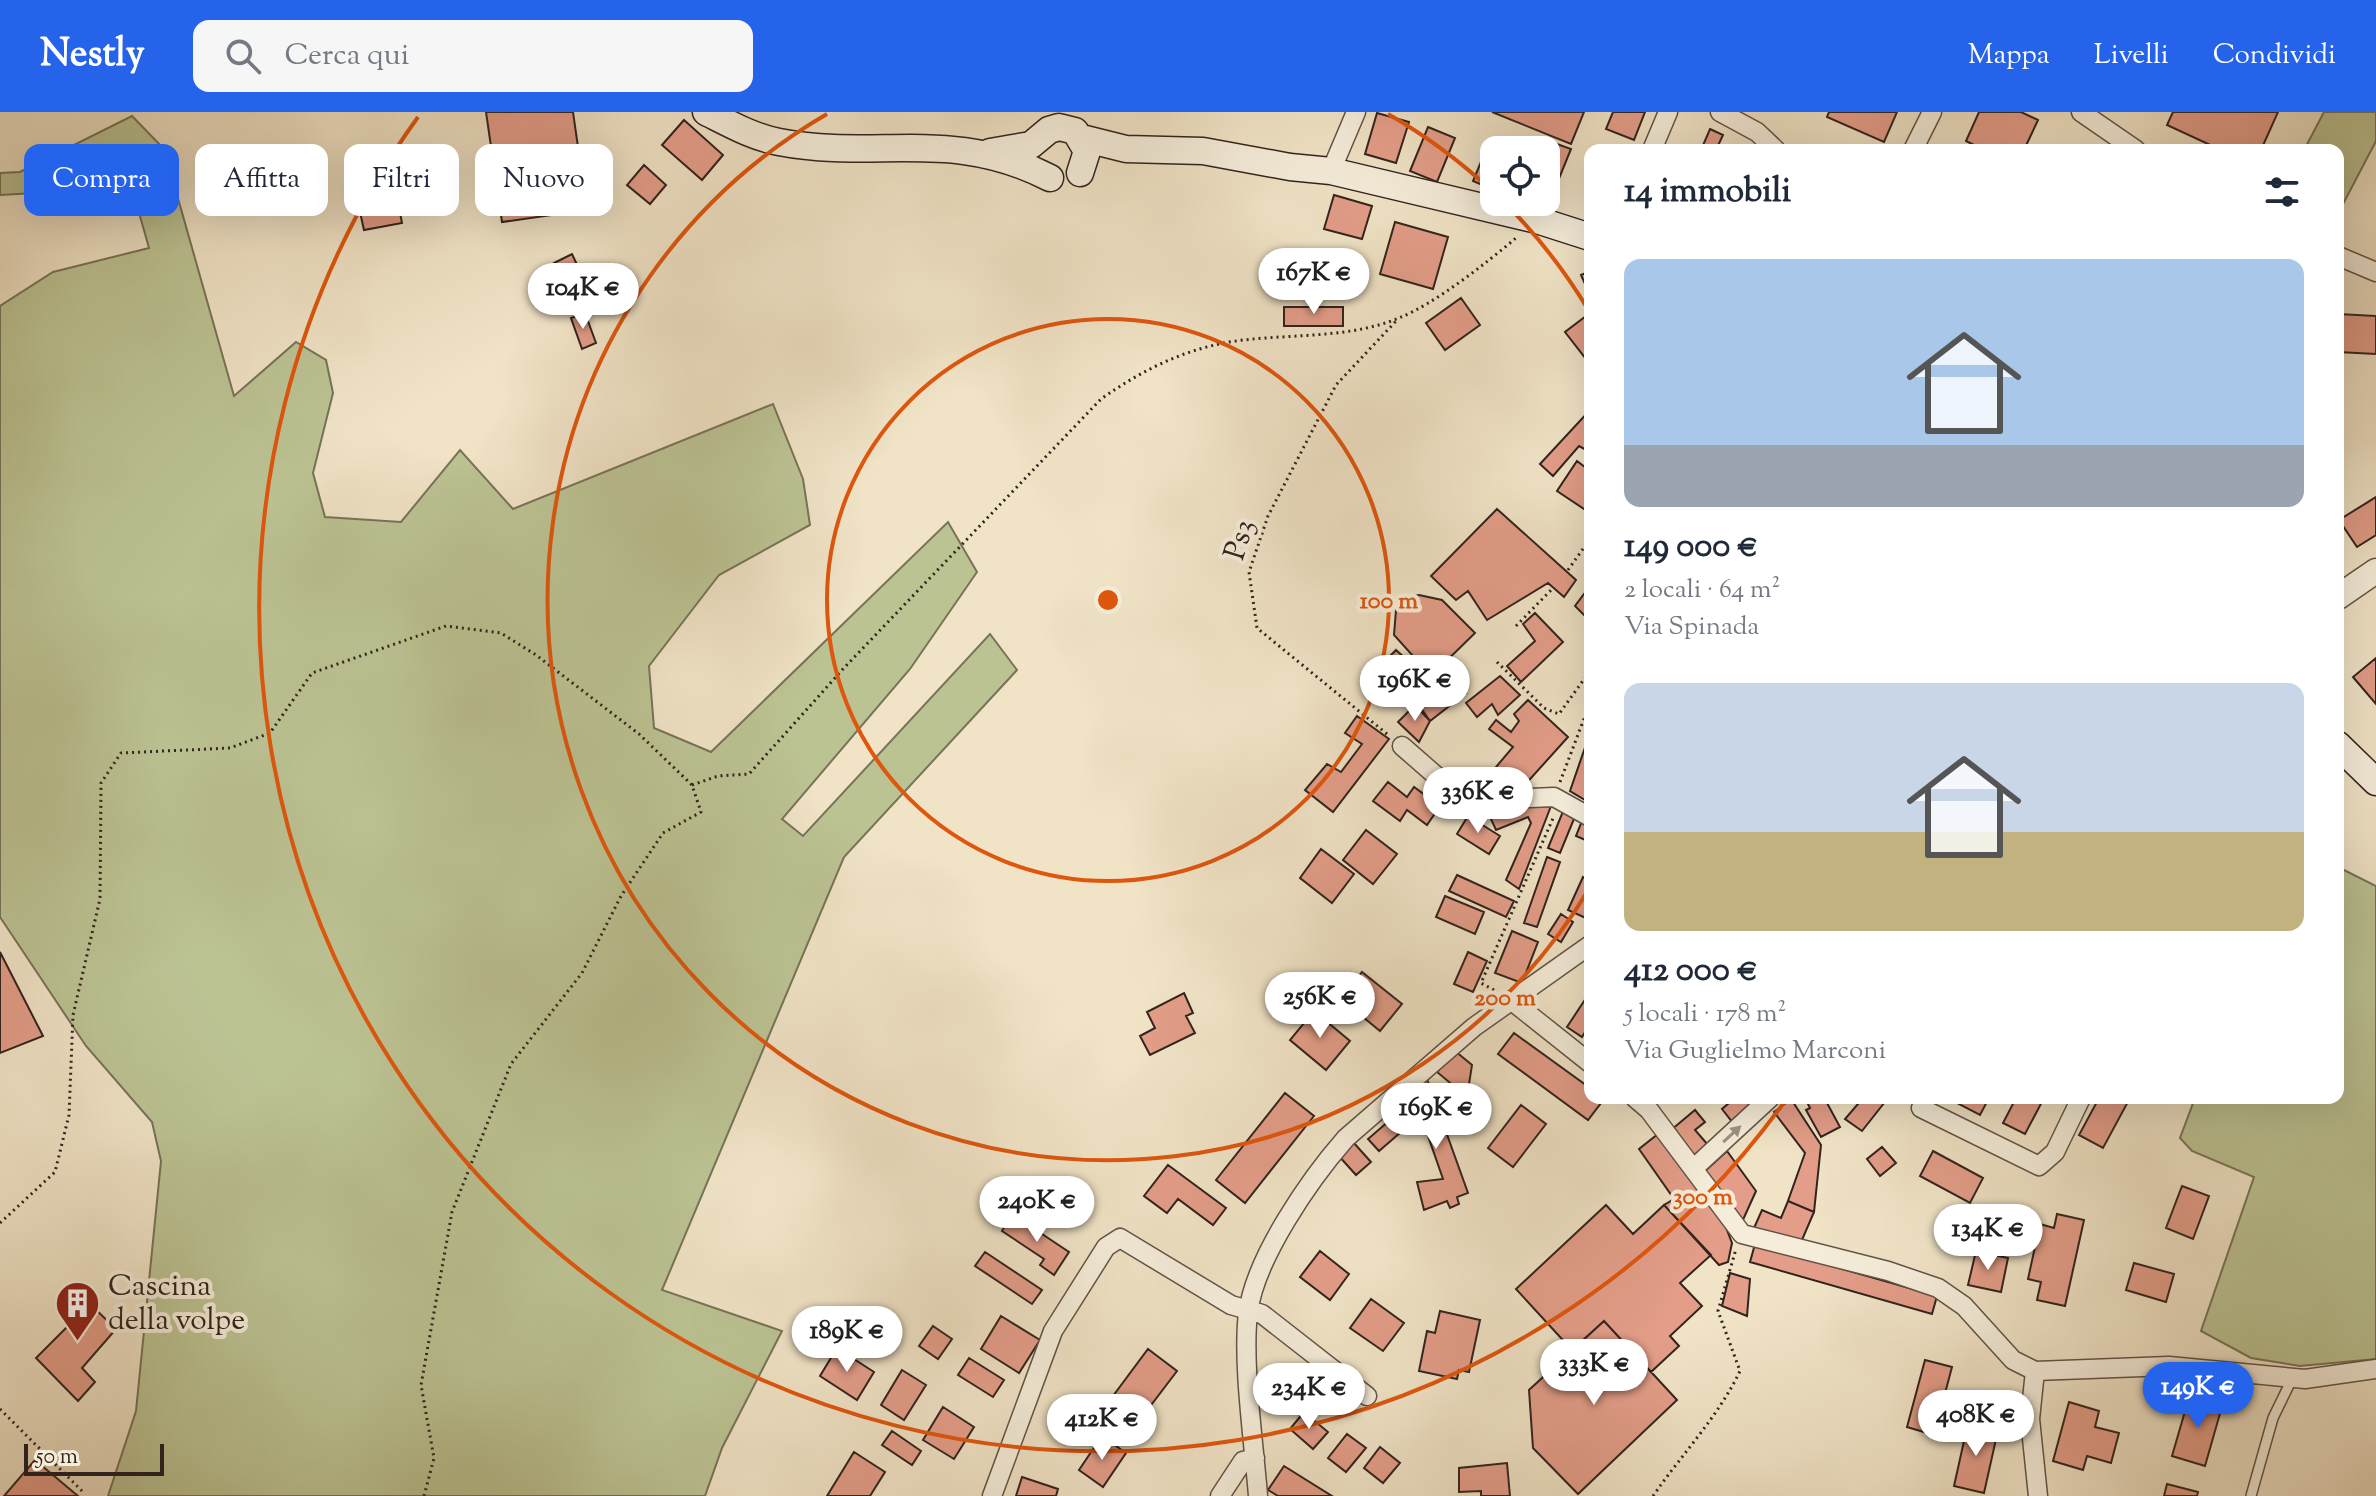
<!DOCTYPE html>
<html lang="it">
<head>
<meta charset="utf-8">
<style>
	body { margin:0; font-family:"Sorts Mill Goudy",serif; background:#f6f6f7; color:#1f2937; height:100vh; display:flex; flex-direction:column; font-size:30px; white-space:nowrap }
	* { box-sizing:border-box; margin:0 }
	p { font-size:26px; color:#747a83 }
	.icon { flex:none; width:44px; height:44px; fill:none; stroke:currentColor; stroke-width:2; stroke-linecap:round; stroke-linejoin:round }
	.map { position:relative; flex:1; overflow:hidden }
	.side { position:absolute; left:1584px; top:32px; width:760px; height:960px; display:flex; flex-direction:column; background:#fff; border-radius:16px; box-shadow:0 8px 32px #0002 }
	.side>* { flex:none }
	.hud { position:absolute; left:24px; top:32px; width:760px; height:72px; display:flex; gap:16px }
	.tools { position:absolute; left:1480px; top:24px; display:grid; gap:16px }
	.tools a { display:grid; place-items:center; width:80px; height:80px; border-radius:16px; background:#fff; box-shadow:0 8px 32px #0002; font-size:40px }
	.scale { position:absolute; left:24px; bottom:20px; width:140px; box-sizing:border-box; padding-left:8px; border:4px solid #32231d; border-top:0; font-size:22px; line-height:28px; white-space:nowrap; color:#32231d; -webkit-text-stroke:6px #f5edda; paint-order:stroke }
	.price { position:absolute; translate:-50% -68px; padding:0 18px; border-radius:28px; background:#fff; color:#222; font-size:26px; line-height:52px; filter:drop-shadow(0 2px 4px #0008) }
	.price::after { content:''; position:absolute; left:50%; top:48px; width:24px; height:18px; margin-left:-12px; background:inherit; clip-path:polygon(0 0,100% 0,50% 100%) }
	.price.selected { background:#2563eb; color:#fff }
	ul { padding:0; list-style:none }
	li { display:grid; align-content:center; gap:16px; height:424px; padding:0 40px }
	li span { display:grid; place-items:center; height:248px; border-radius:16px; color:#555 }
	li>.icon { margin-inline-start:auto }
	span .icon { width:144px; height:144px; fill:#fffc; stroke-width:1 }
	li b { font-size:34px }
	h2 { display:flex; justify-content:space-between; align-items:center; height:96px; padding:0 40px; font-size:34px }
	.tag { padding:0 28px; border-radius:16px; background:#fff; box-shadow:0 8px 32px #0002; font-size:28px; line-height:72px }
	.tag.selected { background:#2563eb; color:#fff }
	header { display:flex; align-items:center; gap:48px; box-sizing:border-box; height:112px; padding:0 40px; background:#2563eb; color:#fff }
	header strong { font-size:38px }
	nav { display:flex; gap:44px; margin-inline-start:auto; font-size:28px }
	.search { width:560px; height:72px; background:#f6f6f7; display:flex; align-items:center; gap:20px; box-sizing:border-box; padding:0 28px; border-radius:16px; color:#747a83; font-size:30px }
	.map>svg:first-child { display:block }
	.green { fill:#bcc393; stroke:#777358; stroke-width:2 }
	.building { fill:#e39d88; stroke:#32231d; stroke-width:2 }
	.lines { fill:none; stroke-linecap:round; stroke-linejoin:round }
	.service-casing { stroke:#625347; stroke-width:12 }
	.minor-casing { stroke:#625347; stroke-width:21 }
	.tertiary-casing { stroke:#625347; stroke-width:27 }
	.secondary-casing { stroke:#32231d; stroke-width:29 }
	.path { stroke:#32231d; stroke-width:3; stroke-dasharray:2 4; stroke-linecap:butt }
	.service { stroke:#f5edda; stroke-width:9 }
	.minor { stroke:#f5edda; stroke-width:18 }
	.tertiary { stroke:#f5edda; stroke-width:24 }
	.secondary { stroke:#f5edda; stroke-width:26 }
	.oneway { fill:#9d9285 }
	.ring { fill:none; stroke:#df560d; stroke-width:4 }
	.labels { text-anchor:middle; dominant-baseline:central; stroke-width:8; stroke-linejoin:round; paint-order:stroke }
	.street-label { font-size:30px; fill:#32231d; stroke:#f5edda }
	.poi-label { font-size:30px; fill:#32231d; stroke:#f5edda; text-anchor:start }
	.centre { fill:#df560d; stroke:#f5edda; stroke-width:4 }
	.ring-label { font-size:24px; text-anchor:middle; font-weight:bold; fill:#df560d; stroke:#f5edda; stroke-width:8; stroke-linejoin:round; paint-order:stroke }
</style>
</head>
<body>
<header>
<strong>Nestly</strong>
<div class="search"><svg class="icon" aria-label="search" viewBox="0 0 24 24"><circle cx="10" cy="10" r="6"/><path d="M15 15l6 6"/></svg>Cerca qui</div>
<nav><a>Mappa</a><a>Livelli</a><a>Condividi</a></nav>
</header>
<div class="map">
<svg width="2376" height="1384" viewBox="0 0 2376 1384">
	<rect width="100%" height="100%" fill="#f0e3c6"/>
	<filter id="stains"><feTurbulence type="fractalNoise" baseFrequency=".0025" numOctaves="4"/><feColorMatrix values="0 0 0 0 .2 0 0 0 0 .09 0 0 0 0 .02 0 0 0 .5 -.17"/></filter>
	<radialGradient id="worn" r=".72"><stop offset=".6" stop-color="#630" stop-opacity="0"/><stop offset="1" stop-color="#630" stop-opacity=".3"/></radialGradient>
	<path class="green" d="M2324,0h52v29l-34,65 -4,-2v-54h-34z
		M132,4l32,33 70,247 62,-54 30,18 7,33 -20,80 12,44 76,5 59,-72 53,59 260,-105 30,75 7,46 -91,50 -70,91 5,62 57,24 237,-230 29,50 -67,97 -128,150 21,17 187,-202 27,36 -173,187 -182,433 120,41 -60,117 -17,48h-597l28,-85 25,-250 -9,-39 -66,-76 -86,-129v-611l53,-34 96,-24 -24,-85 -90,30 -35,2v-22l20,-1z
		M2338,755l38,19v473l-76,7 -49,-8 -50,-27 53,-154 -62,-26 -12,-13 15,-40h143z"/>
	<path class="building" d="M486,0h87l14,98 -85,12z
		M1492,0h92l-13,32z
		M1613,0h32l-11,28 -28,-11z
		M1829,0h68l-13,30 -57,-25z
		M1979,0h42l17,8 -14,30h-40l-18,-9z
		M2173,0h105l-17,38h-40l-54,-25z
		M1377,1l32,9 -13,41 -31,-9z
		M684,8l39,35 -21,25 -40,-35z
		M1428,15l27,11 -18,44 -27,-11z
		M1710,17l13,6 -7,15h-15z
		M1557,32l14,5 -13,32 -12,-5z
		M1483,45l11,4v29l-21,-9z
		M391,52l11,59 -38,7 -13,-58z
		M644,53l22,20 -16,19 -23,-19z
		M1334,83l38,11 -10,33 -38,-10z
		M1395,110l53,15 -15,52 -53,-15z
		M572,142l21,45 -18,8 -21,-44z
		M1590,159v24l-9,-20z
		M1461,186l19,27 -35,25 -19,-27z
		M1284,195h59v19h-59z
		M585,201l11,30 -14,6 -11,-31z
		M1590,201v43l-4,3 -21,-27z
		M2338,202l38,2v38l-38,-2z
		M1590,298v42l-11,-6 -26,30 -13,-12z
		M1577,349l13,10v42l-33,-22z
		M2376,385v38l-19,12 -18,-27z
		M1497,397l79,71 -12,17 -16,-14 -61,37 -19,-29 -12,9 -25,-24z
		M1590,474v35l-15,-15z
		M1419,483l23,5 33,33 -44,43 -37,-41 2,-25 13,-13z
		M1535,501l28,29 -42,40 -14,-16 28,-25 -12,-17z
		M1396,538l20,18 -9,15 6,8 -18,15 -27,-27z
		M2376,546v46l-23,-27z
		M1452,562l14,19 -36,28 -14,-20z
		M1500,564l20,19 -22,20 -6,-11 -15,13 -11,-14z
		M1528,588l40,37 -46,51 -26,-21 17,-20 -24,-18 7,-9 15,12 8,-11 -5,-7z
		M1415,593l15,16 -11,21 -21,-20z
		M1357,604l32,23 -56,73 -28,-22 22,-26 14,8 21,-28 -17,-11z
		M1590,621v70l-20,-12z
		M1492,667l15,10 -5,7 -14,-10z
		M1388,670l19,15 7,-10 26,19 -13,19 -20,-15 -7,11 -27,-20z
		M1551,694l-32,83 -13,-9 25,-57 -3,-6 -32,13 -6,-13 16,-10z
		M1564,697l12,5 -16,39 -12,-5z
		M1468,704l32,20 -11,18 -32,-20z
		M1582,709l8,3v18l-14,-6z
		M1366,718l31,24 -24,30 -30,-24z
		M1321,737l33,25 -22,29 -32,-25z
		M1547,745l13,5 -23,65 -13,-4z
		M1457,763l57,26 -8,16 -57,-26z
		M1583,765l7,4v39l-22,-10z
		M1445,784l39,16 -9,22 -39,-17z
		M1561,802l12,8 -12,20 -13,-8z
		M1512,819l26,11 -16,41 -27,-10z
		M0,840l43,84 -43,17z
		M1468,840l19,9 -14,31 -19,-8z
		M1362,860l40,32 -22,27 -39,-32z
		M1590,880v32l-8,13 -15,-10z
		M1184,881l9,20 -7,3 9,17 -45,22 -10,-19 15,-8 -8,-16z
		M1314,899l36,30 -24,29 -36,-30z
		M1514,921l76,55v10l14,1 -16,21 -90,-66z
		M1455,939l17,14 -5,32 -30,-25z
		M1427,967l41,114 -11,4 2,7 -9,4 -3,-7 -23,9 -7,-28 26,-3 -21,-60 -6,5 -13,-25z
		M1285,981l29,23 -69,87 -29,-23z
		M1735,986h27l-29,25 -11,-14z
		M1805,986h24l-2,5 13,24 -19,10 -15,-27 4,-2z
		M1863,986h25l-26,33 -17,-12z
		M1955,986h34l-9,17 -27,-14z
		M2016,986h28l-19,36 -22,-11z
		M2099,986h31l-27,50 -24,-13z
		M1791,987l30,46 -7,67 -26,-11 17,-48 -31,-41z
		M1521,993l25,19 -33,43 -25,-19z
		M1695,998l10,12 -10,8 13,15 -14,12 -23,-27z
		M1397,1002l11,12 -29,25 -11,-12z
		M1658,1022l67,91 7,18 -4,19 -9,3 -55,-60 10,-6 -35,-50z
		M1353,1030l18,20 -15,13 -18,-20z
		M1882,1035l14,16 -16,13 -13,-17z
		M1727,1039l29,40 -14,31 -37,-51z
		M1933,1039l50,27 -13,25 -50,-27z
		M1168,1053l58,43 -13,17 -35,-26 -11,14 -23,-17z
		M2182,1074l27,10 -16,43 -27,-11z
		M1788,1089l26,11 -15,35 -45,-19 8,-18 19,8z
		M1606,1093l27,29 31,-29 47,50 -31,28 22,23 -32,30 9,10 -28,26 -47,-51 -32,29 -56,-61z
		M1012,1102l57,38 -15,23 -14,-10 4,-6 -42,-28z
		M2057,1102l27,6 -19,86 -28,-6 4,-18 -13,-3 12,-55 14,4z
		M1755,1132l182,52 -5,18 -182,-52z
		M1320,1139l29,23 -19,26 -30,-23z
		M1976,1139l32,7 -7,34 -33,-7z
		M985,1140l57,38 -10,14 -57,-38z
		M2134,1151l40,11 -8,28 -40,-12z
		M1730,1161l20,6 -3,37 -25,-10z
		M1371,1187l33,24 -21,28 -33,-23z
		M90,1192l26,25 -34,39 13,14 -17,19 -42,-43z
		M1440,1199l40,9 -11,52 -10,-2 -2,9 -38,-8 8,-40 8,2z
		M1001,1204l39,24 -21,33 -38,-24z
		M1604,1209l73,79 -99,94 -45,-46 -4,-58z
		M933,1214l19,13 -14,20 -19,-13z
		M837,1236l37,24 -17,28 -37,-24z
		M1148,1237l29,22 -35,46 -29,-21z
		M969,1246l35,22 -11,17 -35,-22z
		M1925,1248l27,7 -18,68 -27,-8z
		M1303,1255l18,15 -18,23 -19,-15z
		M902,1258l24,15 -22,35 -23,-15z
		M2190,1282l33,9 -18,63 -33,-10z
		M2069,1290l30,9 -4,16 24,6 -8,30 -24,-7 -4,14 -30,-9z
		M943,1295l31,20 -20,32 -31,-19z
		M1304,1300l24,20 -15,17 -23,-20z
		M1968,1311l30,7 -14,63 -30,-7z
		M892,1319l29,20 -9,14 -30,-20z
		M1347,1322l19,14 -20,24 -18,-14z
		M1102,1324l24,17 -23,34 -24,-17z
		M1380,1335l20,16 -17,20 -19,-15z
		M854,1340l31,20 -15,24h-43z
		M35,1348l43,36h-74z
		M1507,1351l3,33h-29v-5l-22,1v-24z
		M1284,1354l48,30h-54l-10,-6z
		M1022,1365l36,12 -2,7h-40z
		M2167,1372l31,8 -1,4h-33z"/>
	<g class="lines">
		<defs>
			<path id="service" d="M2251,1384l22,-78 19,-39"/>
			<path id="minor" d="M1720,0l37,20 19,18
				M2081,0l55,38
				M1652,38l16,-38
				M1913,38l19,-38
				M1331,59l25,-59
				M2338,144l38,16
				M1402,634l63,55 89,-4 36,20
				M1512,889l78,62
				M1635,986l14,12 93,124 146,37 50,17 26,18 49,54 22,11 134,-5 136,13 71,-10
				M1926,986l-5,10 118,58 16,-14 26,-54
				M1693,1057l77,-71
				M2035,1259l-5,48 8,77
				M992,1384l61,-165 53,-84 14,-9 111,67 31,9 105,82
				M1220,1384l23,-35 12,-3
				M1258,1384c-4,-53 -16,-132 -10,-183 7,-55 62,-134 98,-175l128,-111 116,-82"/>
			<path id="tertiary" d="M2338,485l38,-26"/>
			<path id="secondary" d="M706,0c24,12 47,25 73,30 99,19 172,-15 271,36
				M1082,26l44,11 77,2 87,16 41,4 206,49 53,17
				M990,40l41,-7 18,-15 10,-3 16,4 12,20 -7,22
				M2338,633l38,37"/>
		</defs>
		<use href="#service" class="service-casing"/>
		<use href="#minor" class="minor-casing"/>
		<use href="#tertiary" class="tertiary-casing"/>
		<use href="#secondary" class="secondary-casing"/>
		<path class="path" d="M1568,458l22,-31
			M1516,514l37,-38
			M1497,550l47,46 15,6 31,-43
			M1387,622l-130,-106 -8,-56 19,-56 68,-131 61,-65
			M1560,670l30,-79
			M692,673l26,-9 31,-2 94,-105 258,-270c40,-28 79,-48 128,-57 56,-9 117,-2 170,-24 37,-15 86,-54 117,-80
			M1494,878l-13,-7 73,-167
			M0,1111l55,-51 14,-57 4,-100 27,-116 1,-116 20,-30 109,-5 40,-15 42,-60 134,-47 55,7 35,22 103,79 53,51 9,27 -38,21 -42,63 -39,77 -71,91 -59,148 -31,173 13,73 -10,38
			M0,1297l84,84
			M1653,1384c29,-42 65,-79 87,-125l-22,-60 18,-62"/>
		<use href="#service" class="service"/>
		<use href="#minor" class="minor"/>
		<use href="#tertiary" class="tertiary"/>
		<use href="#secondary" class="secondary"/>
	</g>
	<defs><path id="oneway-solid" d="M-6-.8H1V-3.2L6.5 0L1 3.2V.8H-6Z" transform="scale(2)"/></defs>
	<use class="oneway" href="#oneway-solid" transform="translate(1732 1022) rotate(-43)"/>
	<g class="ring">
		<circle cx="1108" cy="488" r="281"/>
		<path d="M1589 777A561 561 0 1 1 827 2M1388 2A561 561 0 0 1 1491 78M1505 91A561 561 0 0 1 1589 199"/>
		<path d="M1785 989A842 842 0 0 1 418 5"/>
	</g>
	<defs>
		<symbol id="building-pin" viewBox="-11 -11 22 30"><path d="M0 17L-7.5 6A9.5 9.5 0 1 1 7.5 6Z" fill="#8f2418" stroke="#f5edda"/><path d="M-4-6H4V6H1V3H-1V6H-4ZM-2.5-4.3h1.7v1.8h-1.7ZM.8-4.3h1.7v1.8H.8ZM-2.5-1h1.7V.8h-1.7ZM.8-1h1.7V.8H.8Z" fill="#fff"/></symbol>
	</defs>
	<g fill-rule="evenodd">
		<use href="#building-pin" x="52" y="1166" width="51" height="69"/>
	</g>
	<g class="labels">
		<g class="street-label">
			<text transform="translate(1241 428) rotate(-73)">Ps3</text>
		</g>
		<g class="poi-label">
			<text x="108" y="1175">Cascina<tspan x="108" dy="34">della volpe</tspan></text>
		</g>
	</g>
	<circle cx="1108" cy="488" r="12" class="centre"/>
	<g class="ring-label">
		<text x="1389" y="496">100 m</text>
		<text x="1505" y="893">200 m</text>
		<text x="1703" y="1092">300 m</text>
	</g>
	<rect width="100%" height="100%" filter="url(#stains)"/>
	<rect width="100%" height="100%" fill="url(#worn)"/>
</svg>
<div class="tools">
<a><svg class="icon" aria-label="locate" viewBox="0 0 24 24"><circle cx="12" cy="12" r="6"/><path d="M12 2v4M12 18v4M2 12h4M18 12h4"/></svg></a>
</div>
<div class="scale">50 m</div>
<b class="price" style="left:1314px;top:204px">167K €</b>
<b class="price" style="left:583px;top:219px">104K €</b>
<b class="price" style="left:1415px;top:611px">196K €</b>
<b class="price" style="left:1478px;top:723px">336K €</b>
<b class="price" style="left:1320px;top:928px">256K €</b>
<b class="price" style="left:1436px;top:1039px">169K €</b>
<b class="price" style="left:1037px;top:1132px">240K €</b>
<b class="price" style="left:1988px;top:1160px">134K €</b>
<b class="price" style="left:847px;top:1262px">189K €</b>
<b class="price" style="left:1594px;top:1295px">333K €</b>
<b class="price selected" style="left:2198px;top:1318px">149K €</b>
<b class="price" style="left:1309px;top:1319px">234K €</b>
<b class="price" style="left:1976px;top:1346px">408K €</b>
<b class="price" style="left:1102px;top:1350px">412K €</b>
<div class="hud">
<a class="tag selected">Compra</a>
<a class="tag">Affitta</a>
<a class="tag">Filtri</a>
<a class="tag">Nuovo</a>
</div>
<section class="side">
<h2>14 immobili<svg class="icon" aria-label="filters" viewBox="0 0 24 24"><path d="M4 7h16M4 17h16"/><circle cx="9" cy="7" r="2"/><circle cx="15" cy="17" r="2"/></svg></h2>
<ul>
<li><span style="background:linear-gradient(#a9c7e8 75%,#9aa5b1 0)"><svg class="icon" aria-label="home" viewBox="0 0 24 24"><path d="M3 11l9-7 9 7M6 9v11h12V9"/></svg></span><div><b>149 000 €</b><p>2 locali · 64 m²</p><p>Via Spinada</p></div></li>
<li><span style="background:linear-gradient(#c9d6e8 60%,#c2b280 0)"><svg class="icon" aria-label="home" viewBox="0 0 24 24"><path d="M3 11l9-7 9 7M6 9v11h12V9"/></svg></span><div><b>412 000 €</b><p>5 locali · 178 m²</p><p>Via Guglielmo Marconi</p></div></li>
</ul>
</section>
</div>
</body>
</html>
